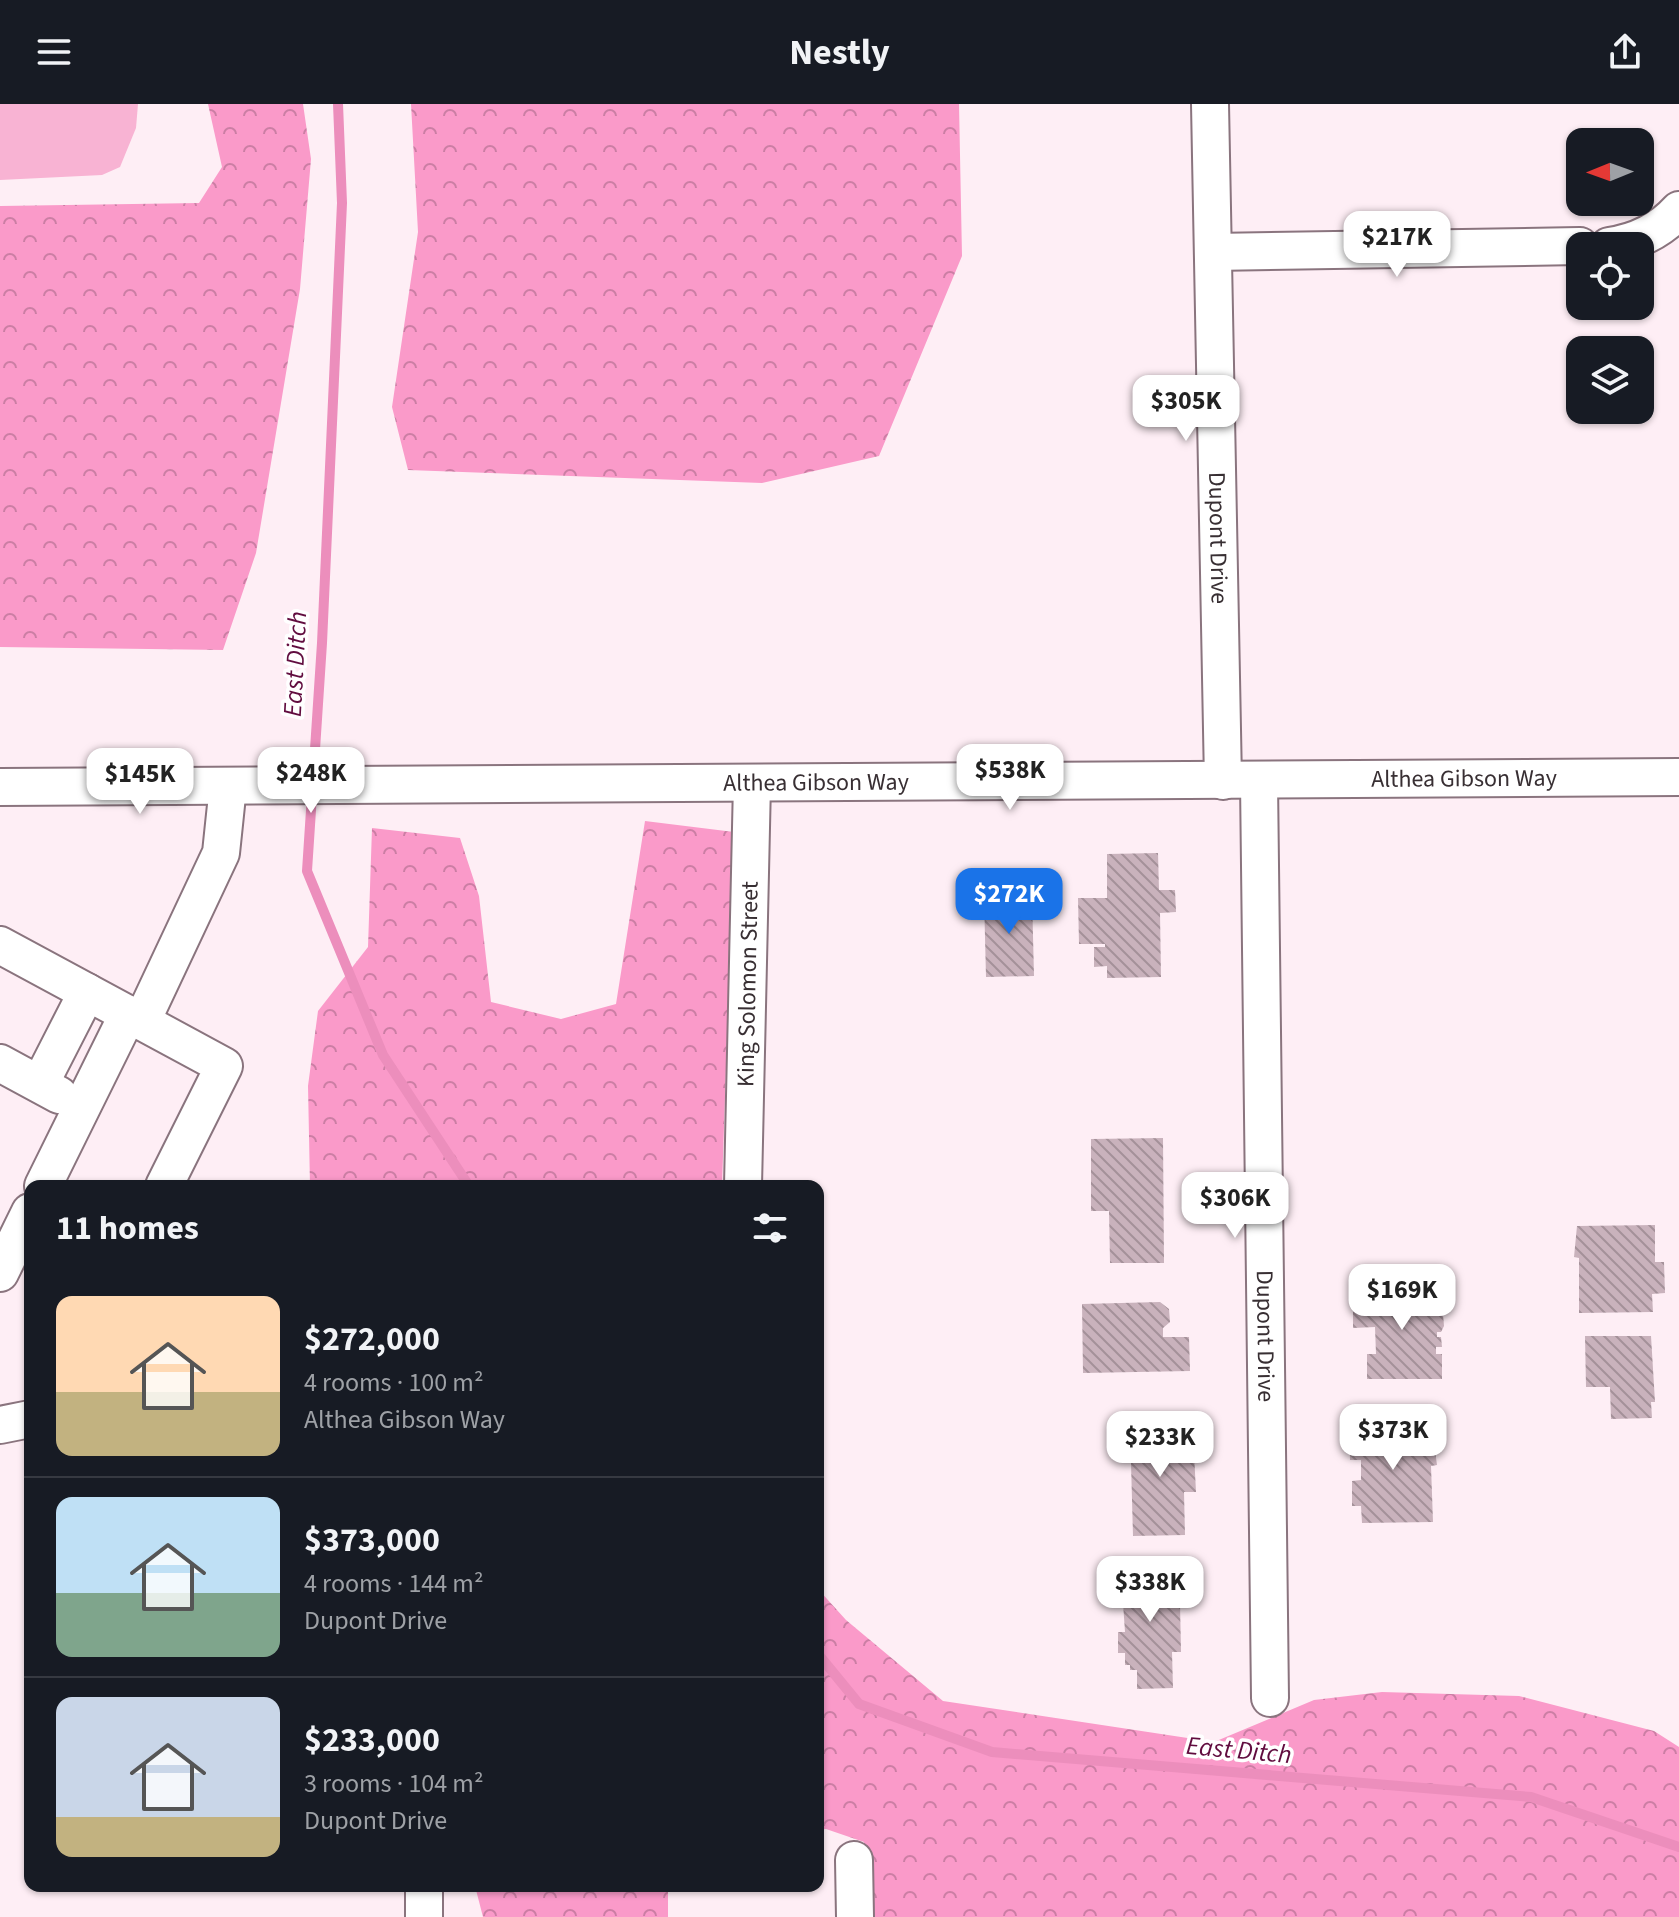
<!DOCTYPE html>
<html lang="en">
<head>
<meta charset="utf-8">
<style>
	body { margin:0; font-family:"Source Sans 3",sans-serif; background:#242831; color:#f1f3f6; height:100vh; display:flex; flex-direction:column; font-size:30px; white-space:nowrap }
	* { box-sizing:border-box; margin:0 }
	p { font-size:26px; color:#9ea1a6 }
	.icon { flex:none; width:44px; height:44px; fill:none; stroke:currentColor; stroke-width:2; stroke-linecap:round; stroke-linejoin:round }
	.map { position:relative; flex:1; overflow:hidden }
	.panel { position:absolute; left:24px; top:1076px; width:800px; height:712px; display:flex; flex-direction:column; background:#171b24; border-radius:16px; box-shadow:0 2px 6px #0004 }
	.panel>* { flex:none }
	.needle { width:52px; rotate:269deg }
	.tools { position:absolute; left:1566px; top:24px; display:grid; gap:16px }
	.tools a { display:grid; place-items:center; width:88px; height:88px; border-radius:16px; background:#171b24; box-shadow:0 2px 6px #0004; font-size:40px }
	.price { position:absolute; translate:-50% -68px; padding:0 18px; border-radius:16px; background:#fff; color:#222; font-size:26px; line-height:52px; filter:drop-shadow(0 2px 4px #0008) }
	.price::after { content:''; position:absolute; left:50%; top:48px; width:24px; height:18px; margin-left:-12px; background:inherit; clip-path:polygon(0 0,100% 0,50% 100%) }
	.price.on { background:#1a73e8; color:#fff }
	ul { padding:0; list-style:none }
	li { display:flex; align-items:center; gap:24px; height:200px; padding:0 32px }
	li+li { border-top:2px solid #363941 }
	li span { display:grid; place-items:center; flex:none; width:224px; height:160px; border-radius:16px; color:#555 }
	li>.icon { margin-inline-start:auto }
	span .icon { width:96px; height:96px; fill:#fffc; stroke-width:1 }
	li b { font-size:34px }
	h2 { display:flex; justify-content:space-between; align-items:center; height:96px; padding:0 32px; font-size:34px }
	header { display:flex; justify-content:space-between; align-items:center; height:104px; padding:0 32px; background:#171b24; font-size:36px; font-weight:700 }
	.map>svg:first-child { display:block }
	.forest { fill:url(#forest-crowns) }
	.garden { fill:#f8b3d3 }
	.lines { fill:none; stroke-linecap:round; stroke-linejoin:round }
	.stream { stroke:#ec8ebc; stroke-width:10 }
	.building { fill:url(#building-back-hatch) }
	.minor-casing { stroke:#8a747e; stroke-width:40 }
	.minor { stroke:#fff; stroke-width:36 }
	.labels { text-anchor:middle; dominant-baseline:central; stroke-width:7; stroke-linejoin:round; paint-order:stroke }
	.street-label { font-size:24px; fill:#382f33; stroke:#fff }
	.water-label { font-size:26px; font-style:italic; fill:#610c3f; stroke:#fff }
</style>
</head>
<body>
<header><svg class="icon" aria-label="menu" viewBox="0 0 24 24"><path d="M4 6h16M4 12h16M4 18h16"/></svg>Nestly<svg class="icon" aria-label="share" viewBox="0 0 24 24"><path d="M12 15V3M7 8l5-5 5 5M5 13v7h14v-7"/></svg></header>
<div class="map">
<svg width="1679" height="1813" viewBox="0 0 1679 1813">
	<defs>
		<pattern id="forest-crowns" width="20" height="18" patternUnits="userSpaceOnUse" patternTransform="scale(2)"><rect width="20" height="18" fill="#fa9ac9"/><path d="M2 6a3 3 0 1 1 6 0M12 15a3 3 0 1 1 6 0" fill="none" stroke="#cb7ea4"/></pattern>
		<pattern id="building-back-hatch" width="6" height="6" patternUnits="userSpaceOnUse" patternTransform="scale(2)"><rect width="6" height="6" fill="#c9b2bc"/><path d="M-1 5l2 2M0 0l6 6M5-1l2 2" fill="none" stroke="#a49199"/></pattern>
	</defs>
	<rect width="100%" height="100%" fill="#feeef5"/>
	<path class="forest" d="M208,0h95l8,55 -11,130 -44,264 -33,97 -223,-3v-441l199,-3 23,-36z
		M411,0h548l3,152 -83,200 -117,27 -354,-13 -16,-63 26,-175z
		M645,717l89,11 -12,354h-412l-2,-100 10,-75 50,-64 4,-119 88,10 19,58 12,106 70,17 55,-15z
		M818,1485l28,31 97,81 271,41 100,-42 68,-8 137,4 135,35 25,16v170h-813l-2,-75 -38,-13 -8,1z
		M475,1782h193v31h-185z"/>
	<path class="garden" d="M0,0h138l-2,24 -16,39 -18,8 -102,5z"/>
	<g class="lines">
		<path class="stream" d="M338,0l4,99 -20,440 -15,228 76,184 86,131
			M818,1550l41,50 133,48 539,45 148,50"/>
	</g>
	<path class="building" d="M1158,749l1,37h16l1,22 -16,1 1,64 -54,1v-12l-13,1v-20h11v-3h-26l-1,-46h29v-44z
		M1032,792l2,80 -48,1 -2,-80z
		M1163,1034l1,125h-54l-1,-52h-18v-72z
		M1655,1121v37h9l1,31 -13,1 1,18 -74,1v-55l-5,-1 3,-31z
		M1441,1186l3,36 -3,6h-4v5h4l1,10h-6v7h6v25h-75v-25h9l-1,-27 -22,1v-37z
		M1160,1198l9,7 1,13 -7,6v9h26l1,34 -107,2 -1,-69z
		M1585,1232h66l4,66h-4l1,16 -41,1 -1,-32h-24z
		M1349,1317h42l1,9 40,-1 5,36 -6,1 2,56 -71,1 -1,-17h-9v-25l9,-1v-20h-11z
		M1184,1320l1,29h9l2,39h-12l1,43 -52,1 -3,-110z
		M1171,1457l1,42h8l1,49h-9l1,36 -36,1v-19h-7v-5h-5v-12h-7v-21h7l-3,-44h4l-1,-26z"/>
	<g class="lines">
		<defs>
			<g id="minor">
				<path id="s1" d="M1210,0l13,677"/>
				<path d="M1609,142c28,-4 51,-15 70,-36"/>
				<path d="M1213,148l367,-6"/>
				<path id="s2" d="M1259,678l11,916"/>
				<path id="s3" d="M0,683l1679,-10"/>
				<path d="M0,841l224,121 -60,120"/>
				<path d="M142,917l79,-168 7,-67"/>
				<path d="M0,959l59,32"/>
				<path d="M40,980l47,-92"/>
				<path d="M43,1082l85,-172"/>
				<path id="s4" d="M743,1082l9,-403"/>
				<path d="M0,1169l30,-61"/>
				<path d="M0,1321l30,-6"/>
				<path d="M854,1756l1,57"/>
				<path d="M424,1782v31"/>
			</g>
		</defs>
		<use href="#minor" class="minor-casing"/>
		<use href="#minor" class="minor"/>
	</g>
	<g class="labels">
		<g class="street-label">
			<text stroke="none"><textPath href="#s1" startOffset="434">Dupont Drive</textPath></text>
			<text stroke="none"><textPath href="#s3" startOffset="1464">Althea Gibson Way</textPath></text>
			<text stroke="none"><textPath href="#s3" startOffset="816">Althea Gibson Way</textPath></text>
			<text stroke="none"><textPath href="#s4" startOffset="202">King Solomon Street</textPath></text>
			<text stroke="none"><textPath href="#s2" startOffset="554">Dupont Drive</textPath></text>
		</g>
		<g class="water-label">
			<text transform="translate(295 560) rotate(-87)">East Ditch</text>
			<text transform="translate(1239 1646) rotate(5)">East Ditch</text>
		</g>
	</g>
</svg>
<div class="tools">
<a><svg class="needle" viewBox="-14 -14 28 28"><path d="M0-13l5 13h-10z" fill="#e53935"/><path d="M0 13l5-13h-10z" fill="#9ea1a6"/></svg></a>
<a><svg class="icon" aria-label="locate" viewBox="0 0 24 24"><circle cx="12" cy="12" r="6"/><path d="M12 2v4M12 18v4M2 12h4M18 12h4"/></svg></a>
<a><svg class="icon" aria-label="layers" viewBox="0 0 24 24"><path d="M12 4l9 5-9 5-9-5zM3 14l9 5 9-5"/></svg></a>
</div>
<b class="price" style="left:1397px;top:175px">$217K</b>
<b class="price" style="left:1186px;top:339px">$305K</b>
<b class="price" style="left:1010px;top:708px">$538K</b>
<b class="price" style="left:311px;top:711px">$248K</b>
<b class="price" style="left:140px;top:712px">$145K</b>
<b class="price on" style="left:1009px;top:832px">$272K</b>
<b class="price" style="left:1235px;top:1136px">$306K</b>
<b class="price" style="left:1402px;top:1228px">$169K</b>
<b class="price" style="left:1393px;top:1368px">$373K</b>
<b class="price" style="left:1160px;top:1375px">$233K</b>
<b class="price" style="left:1150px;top:1520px">$338K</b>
<section class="panel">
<h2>11 homes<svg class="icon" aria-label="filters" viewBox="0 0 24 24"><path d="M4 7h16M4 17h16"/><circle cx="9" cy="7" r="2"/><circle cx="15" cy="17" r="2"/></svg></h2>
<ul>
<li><span style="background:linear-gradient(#ffd9b3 60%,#c2b280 0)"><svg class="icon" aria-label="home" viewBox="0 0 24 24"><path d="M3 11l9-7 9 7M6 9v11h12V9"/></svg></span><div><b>$272,000</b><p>4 rooms · 100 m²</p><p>Althea Gibson Way</p></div></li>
<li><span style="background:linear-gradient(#bfe0f5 60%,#7fa58c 0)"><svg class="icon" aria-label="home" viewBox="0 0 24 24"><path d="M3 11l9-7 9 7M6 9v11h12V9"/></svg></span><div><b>$373,000</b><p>4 rooms · 144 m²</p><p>Dupont Drive</p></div></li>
<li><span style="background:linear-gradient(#c9d6e8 75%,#c2b280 0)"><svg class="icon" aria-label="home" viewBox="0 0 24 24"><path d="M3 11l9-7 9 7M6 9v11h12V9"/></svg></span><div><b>$233,000</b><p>3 rooms · 104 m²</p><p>Dupont Drive</p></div></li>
</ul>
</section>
</div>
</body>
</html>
